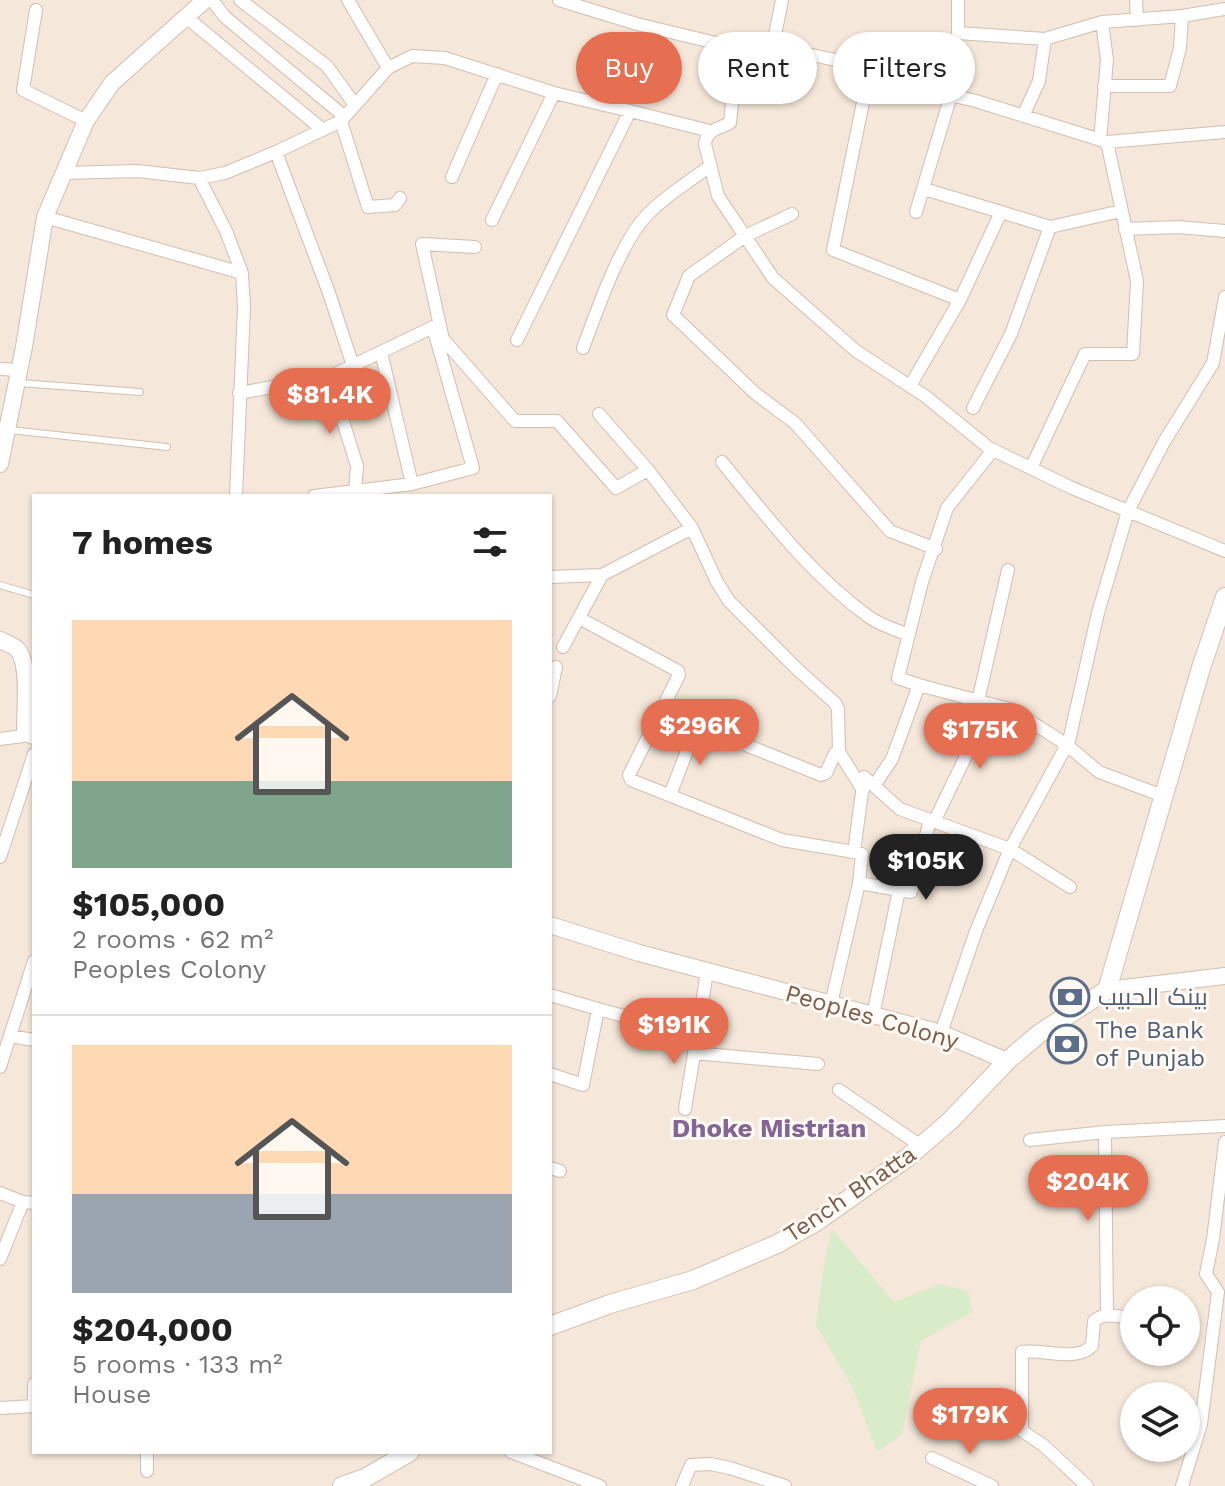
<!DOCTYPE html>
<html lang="en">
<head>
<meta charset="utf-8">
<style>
	body { margin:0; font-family:"Work Sans",Cairo,sans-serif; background:#f6f6f6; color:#222; height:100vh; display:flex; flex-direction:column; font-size:30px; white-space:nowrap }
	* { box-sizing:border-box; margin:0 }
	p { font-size:26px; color:#767676 }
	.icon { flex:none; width:44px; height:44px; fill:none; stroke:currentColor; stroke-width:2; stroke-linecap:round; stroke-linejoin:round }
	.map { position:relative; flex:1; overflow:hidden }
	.panel { position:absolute; left:32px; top:494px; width:520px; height:960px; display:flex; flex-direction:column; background:#fff; border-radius:0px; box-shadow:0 2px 6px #0004 }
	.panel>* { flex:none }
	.hud { position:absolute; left:576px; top:32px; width:528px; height:72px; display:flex; gap:16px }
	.tools { position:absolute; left:1120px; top:1286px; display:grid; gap:16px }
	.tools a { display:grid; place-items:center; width:80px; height:80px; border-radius:50%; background:#fff; box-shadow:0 2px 6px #0004; font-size:40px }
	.price { position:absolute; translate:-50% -68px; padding:0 18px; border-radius:28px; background:#e76f51; color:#fff; font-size:26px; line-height:52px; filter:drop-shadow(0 2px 4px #0008) }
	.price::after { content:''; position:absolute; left:50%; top:48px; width:24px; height:18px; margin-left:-12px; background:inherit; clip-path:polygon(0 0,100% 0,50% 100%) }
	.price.selected { background:#222; color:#fff }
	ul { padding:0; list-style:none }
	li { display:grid; align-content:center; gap:16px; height:424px; padding:0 40px }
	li+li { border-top:2px solid #e0e0e0 }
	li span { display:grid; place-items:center; height:248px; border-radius:0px; color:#555 }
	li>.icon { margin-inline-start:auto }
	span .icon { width:144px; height:144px; fill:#fffc; stroke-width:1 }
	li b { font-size:34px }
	h2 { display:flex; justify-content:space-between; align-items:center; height:96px; padding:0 40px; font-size:34px }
	.chip { padding:0 28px; border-radius:36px; background:#fff; box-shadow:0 2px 6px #0004; font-size:28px; line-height:72px }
	.chip.selected { background:#e76f51; color:#fff }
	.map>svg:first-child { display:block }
	.residential { fill:#f5e8da; fill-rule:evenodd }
	.green { fill:#d8ecc9 }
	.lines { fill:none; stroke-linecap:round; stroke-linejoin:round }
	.service-casing { stroke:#d1beb0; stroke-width:8 }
	.minor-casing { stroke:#d1beb0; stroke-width:14 }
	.tertiary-casing { stroke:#d1beb0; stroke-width:18 }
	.secondary-casing { stroke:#d6c0b0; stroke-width:20 }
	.service { stroke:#fff; stroke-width:6 }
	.minor { stroke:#fff; stroke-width:12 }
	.tertiary { stroke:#fff; stroke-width:16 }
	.secondary { stroke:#fff; stroke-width:18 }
	.labels { text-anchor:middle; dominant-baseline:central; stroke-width:6; stroke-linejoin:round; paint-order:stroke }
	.service-label { font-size:24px; fill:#4e5e75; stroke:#fffaf3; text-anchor:start }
	.street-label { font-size:24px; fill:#7a5c4d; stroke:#fffaf3 }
	.neighbourhood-label { font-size:26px; font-weight:bold; fill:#846695; stroke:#fffaf3 }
</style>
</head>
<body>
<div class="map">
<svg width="1225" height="1486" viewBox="0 0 1225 1486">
	<rect width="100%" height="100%" fill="#fdf6ec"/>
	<path class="residential" d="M0,0h1225v1486h-1225zM34,496h516v956h-516zM1134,1300h52v52h-52zM1134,1396h52v52h-52z"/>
	<path class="green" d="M832,1229l62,73 46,-18 28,7 4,21 -51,29 -19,93 -25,18 -24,-64 -37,-63 8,-60z"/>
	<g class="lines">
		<defs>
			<path id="service" d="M20,383l120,9
				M10,430l157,17
				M0,585l34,10"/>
			<path id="minor" d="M212,0l13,17 120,100
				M240,0l87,66 28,39
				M348,0l40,68
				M559,0l78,24 104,25
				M958,0v33l87,6 57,-17 5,38 -7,80
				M1136,0l1,20
				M36,10l-13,80 63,31
				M186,17l137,113
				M1102,22l80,-6 43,-7
				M772,50l10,-50
				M870,68l-37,182 127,50
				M1104,86h66l10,-38 2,-32
				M1023,116l16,-35 6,-42
				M341,121l47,-53 24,-12 33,2 109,35
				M1225,132l-118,10 -131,-41 -30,-7 -38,-15 -58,-16 -43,-9 -66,-5 -4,4 -7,70c-12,6 -23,6 -25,21l13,52 55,82 83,73 69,45 64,52 83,40 153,63
				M276,152l65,-31 27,86 27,-2 5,-7
				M64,173l74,-2 61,7 26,-5 51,-21 53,141 24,73
				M452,177l45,-103
				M199,178l27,53 16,42 2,34 -8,189
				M924,189l77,23
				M916,212l35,-117
				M792,214l-47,22 -56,40 -16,39 83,79 39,29 95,108 46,18
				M45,217l197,56
				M492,220l62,-127 76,18
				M1125,229l53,-2 47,4
				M436,331l79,90h42l59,67 32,-18
				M442,335l-20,-91 53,3
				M517,340l113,-229 80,20
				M583,348c14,-37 38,-109 67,-136 17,-17 40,-31 60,-46
				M381,352l31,132
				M0,369l19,1
				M329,377l28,89 -2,26
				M910,386l50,-86 41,-88 49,15
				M239,393l90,-16 104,-50 40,141 -61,16 -98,12
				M973,408l38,-74 39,-107 71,-16
				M599,414l49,56 44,58 25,54 12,19 69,69 37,33 3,6 1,43 24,38
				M722,462c45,55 89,113 147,155 11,8 27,13 40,18
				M1031,468l54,-114h48l4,-73 -30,-139
				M550,577l52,-2 90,-47
				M579,618l99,53 1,4 -50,100 2,5 151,60 72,12
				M563,647l39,-72
				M919,685l-21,-7 24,-96 25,-74 46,-58
				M550,696l6,-29
				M978,701l30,-131
				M661,711l160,64 5,-2 9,-20 4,-1
				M0,739l30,-4
				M874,786l18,-27 27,-74 94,25 54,35 32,27 64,24
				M670,795l27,-70
				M934,822l57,-118
				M0,857l34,-103
				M859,883l3,-29 -8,-2 10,-75 36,32 30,11
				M550,995l48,14
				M831,1004l28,-121 40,7
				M873,1015l26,-125 12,2 19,-72 80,29 60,38
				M941,1033l35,-102 34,-82 59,-108 29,-128 30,-102 36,-69 49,-79 12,-66
				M10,1036l24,4
				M694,1053l124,11
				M0,1067l34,-106
				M550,1074l33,11 15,-76 66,18 34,3 9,-59
				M839,1090l82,56
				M685,1109l13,-79
				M1105,1132l2,182
				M1030,1140l75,-8 120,-6
				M550,1168l10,3
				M0,1193l23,9 11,1
				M0,1259l23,-57
				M1186,1328l6,1
				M0,1408l34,-2v-22
				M147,1452v19
				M511,1452l89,34
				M932,1458l60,28
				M682,1486l9,-21 19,-1 20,4 55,18
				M1087,1486l-44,-41 -21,-14v-79c20,-4 53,11 70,-6l2,-25c11,-10 26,-4 40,-2
				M1182,1486l19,-62 17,-132 -12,-18 7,-35 12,-97"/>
			<path id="tertiary" d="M0,464l24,-117 21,-130 41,-96 26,-38 93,-83
				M0,640c6,3 13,5 17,9 13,13 8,60 8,78l1,6 8,3
				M550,925l89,28 302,80 66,28
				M1107,990l118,-14"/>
			<path id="secondary" d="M550,1326l60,-22 83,-24 84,-36 39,-22 92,-65 42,-36 57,-60 33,-28 67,-43 94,-322 24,-71
				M342,1486l23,-8 45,-26"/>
		</defs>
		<use href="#service" class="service-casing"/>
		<use href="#minor" class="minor-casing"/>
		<use href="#tertiary" class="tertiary-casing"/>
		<use href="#secondary" class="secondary-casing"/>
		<use href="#service" class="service"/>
		<use href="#minor" class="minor"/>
		<use href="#tertiary" class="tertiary"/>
		<use href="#secondary" class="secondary"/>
	</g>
	<defs>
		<symbol id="bank-ring" viewBox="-11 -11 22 22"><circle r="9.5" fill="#fffaf3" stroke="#5c6f8a" stroke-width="1.5"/><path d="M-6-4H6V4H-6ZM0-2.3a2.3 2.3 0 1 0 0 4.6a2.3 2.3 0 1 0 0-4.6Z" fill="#5c6f8a"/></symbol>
	</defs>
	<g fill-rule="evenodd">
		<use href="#bank-ring" x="1048" y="975" width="44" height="44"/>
		<use href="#bank-ring" x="1045" y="1022" width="44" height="44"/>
	</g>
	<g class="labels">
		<g class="service-label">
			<text x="1098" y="997">بينک الحبيب</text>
			<text x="1095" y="1030">The Bank<tspan x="1095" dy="28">of Punjab</tspan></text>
		</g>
		<g class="street-label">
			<text transform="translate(872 1017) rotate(16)">Peoples Colony</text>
			<text transform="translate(850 1194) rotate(-34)">Tench Bhatta</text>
		</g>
		<g class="neighbourhood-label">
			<text x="769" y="1128">Dhoke Mistrian</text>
		</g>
	</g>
</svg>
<div class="tools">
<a><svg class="icon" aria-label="locate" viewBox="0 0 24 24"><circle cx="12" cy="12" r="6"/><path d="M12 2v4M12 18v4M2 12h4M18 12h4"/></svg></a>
<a><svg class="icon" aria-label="layers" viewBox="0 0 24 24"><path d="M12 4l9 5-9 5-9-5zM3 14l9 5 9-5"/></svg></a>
</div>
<b class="price" style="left:330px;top:436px">$81.4K</b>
<b class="price" style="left:700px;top:767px">$296K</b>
<b class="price" style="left:980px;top:771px">$175K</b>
<b class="price selected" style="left:926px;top:902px">$105K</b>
<b class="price" style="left:674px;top:1066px">$191K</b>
<b class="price" style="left:1088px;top:1223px">$204K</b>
<b class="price" style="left:970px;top:1456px">$179K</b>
<div class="hud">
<a class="chip selected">Buy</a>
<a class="chip">Rent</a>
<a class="chip">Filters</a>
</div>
<section class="panel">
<h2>7 homes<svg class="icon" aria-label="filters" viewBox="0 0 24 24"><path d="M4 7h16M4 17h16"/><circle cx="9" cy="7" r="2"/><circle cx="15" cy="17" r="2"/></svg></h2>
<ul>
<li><span style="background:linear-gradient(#ffd9b3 65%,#7fa58c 0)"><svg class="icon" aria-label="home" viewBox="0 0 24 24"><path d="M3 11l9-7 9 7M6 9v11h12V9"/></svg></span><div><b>$105,000</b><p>2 rooms · 62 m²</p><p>Peoples Colony</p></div></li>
<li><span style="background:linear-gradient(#ffd9b3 60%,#9aa5b1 0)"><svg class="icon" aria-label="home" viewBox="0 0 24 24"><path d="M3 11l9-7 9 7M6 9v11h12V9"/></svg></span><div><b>$204,000</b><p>5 rooms · 133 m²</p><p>House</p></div></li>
</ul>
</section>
</div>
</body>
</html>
